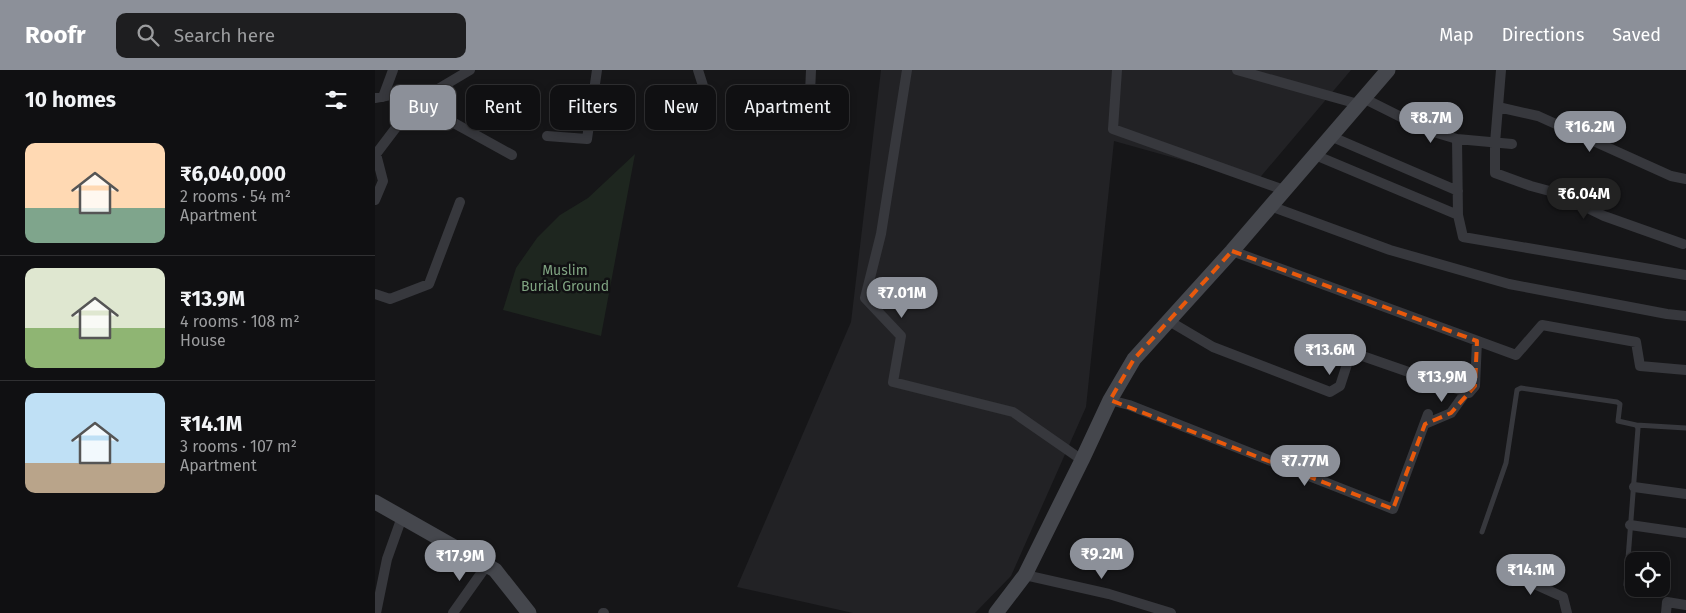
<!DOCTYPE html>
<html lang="en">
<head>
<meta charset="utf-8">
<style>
	body { margin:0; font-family:"Fira Sans",sans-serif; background:#1e1e20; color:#f1f3f6; height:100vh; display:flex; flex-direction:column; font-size:19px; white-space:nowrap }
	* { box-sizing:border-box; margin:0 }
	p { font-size:16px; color:#9c9d9f }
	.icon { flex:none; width:28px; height:28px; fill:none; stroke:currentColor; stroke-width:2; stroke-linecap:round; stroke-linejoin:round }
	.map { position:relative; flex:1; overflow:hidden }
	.side { display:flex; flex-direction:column; background:#101012; width:375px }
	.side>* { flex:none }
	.top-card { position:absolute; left:15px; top:15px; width:475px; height:45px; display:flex; gap:10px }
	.buttons { position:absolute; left:1250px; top:482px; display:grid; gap:10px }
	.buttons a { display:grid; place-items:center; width:45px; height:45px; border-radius:10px; background:#101012; box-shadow:0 2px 8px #0003,0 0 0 1px #303032; font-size:25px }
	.price { position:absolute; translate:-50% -42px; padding:0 11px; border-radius:18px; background:#8c9099; color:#fff; font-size:16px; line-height:32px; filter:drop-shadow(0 1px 2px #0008) }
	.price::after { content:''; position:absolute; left:50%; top:30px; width:15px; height:11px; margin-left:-8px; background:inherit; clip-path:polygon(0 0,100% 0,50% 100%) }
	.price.on { background:#222; color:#fff }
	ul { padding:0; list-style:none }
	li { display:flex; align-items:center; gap:15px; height:125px; padding:0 25px }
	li+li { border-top:1px solid #303032 }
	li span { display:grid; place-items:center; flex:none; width:140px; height:100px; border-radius:10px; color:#555 }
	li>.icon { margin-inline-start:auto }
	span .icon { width:60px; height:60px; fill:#fffc; stroke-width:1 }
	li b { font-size:21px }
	h2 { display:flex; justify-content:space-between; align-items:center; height:60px; padding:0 25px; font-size:21px }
	.tag { padding:0 18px; border-radius:10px; background:#101012; box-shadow:0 2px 8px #0003,0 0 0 1px #303032; font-size:18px; line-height:45px }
	.tag.on { background:#8c9099; color:#fff }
	header { display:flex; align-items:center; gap:30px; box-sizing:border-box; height:70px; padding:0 25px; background:#8c9099; color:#fff }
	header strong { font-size:24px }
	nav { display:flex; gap:28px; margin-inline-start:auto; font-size:18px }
	.search { width:350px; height:45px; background:#1e1e20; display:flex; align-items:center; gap:12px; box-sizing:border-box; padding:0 18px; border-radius:10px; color:#9c9d9f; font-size:19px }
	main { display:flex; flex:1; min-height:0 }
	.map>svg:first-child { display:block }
	.built { fill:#222225 }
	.green { fill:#1e261f }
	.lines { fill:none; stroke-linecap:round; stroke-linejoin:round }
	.lane { stroke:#37383d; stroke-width:5 }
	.street { stroke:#37383d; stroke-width:10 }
	.secondary { stroke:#45474d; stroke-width:15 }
	.marked { fill:none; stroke:#e8590c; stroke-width:4; stroke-dasharray:10 6; stroke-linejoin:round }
	.labels { text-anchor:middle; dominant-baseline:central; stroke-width:5; stroke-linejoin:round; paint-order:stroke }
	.park-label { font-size:14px; fill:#7fa381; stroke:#111113 }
</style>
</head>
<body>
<header>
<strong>Roofr</strong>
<div class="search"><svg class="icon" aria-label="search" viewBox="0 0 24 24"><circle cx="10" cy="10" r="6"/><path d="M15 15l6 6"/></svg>Search here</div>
<nav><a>Map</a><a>Directions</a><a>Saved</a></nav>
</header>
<main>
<section class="side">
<h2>10 homes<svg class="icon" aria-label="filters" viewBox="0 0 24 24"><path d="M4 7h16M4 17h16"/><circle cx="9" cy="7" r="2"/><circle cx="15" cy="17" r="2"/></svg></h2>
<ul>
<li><span style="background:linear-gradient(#ffd9b3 65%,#7fa58c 0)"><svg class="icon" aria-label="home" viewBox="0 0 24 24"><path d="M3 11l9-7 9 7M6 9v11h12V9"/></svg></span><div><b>₹6,040,000</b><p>2 rooms · 54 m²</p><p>Apartment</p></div></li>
<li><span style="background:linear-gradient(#dfe7d0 60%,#8fb573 0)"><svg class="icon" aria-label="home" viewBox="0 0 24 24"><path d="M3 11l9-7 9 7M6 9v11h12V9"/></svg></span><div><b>₹13.9M</b><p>4 rooms · 108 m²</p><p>House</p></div></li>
<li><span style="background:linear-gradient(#bfe0f5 70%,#b9a48a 0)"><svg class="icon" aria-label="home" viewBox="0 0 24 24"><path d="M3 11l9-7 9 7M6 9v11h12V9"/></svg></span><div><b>₹14.1M</b><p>3 rooms · 107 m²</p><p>Apartment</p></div></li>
</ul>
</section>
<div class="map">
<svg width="1311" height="543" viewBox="0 0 1311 543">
	<rect width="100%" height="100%" fill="#161618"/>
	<path class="built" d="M506,0h470l-94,111 -143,-40 -28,266 -75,169 -36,37h-122l-116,-26 114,-265z"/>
	<path class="green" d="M260,84l-34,182 -98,-26 13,-42 21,-30 23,-23 28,-17z"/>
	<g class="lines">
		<path class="lane" d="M1261,355l50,3
			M1107,462l24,-69 11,-73 4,-2 96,14 3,2 -2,17 18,4 2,3 -12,157"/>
		<path class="street" d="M323,0l14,44
			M532,0l-26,164 -16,64 36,38 -8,46 120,30 69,48
			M742,0l-4,59 171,61
			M862,0l121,34
			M1126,0l-6,73v30l36,13 26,7 47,23 79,28
			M435,23l1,-23
			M8,27l10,-27
			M0,28l21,-4 37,-2 37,-22
			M988,28l64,32 30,9 55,5
			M41,32l96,53
			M1123,37l40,9 133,60 15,3
			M172,66l40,3 10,-69
			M955,66l128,55
			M1082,69l1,76 5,22 223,38
			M940,85l143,60
			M0,130l8,-19 -7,-27 47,-62
			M895,136l120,44 119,34 158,30 19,2
			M857,181l284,104 26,-30 94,17 4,24 46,4
			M0,224l15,5 39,-15 31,-82
			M794,251l44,26 117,45 10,-6 11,-34 115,40
			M735,330l19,5 264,104 35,-95
			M1050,354l26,-11 15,-21 3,1 6,-7 2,-45
			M1259,417l52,7
			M1255,455l56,8
			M1131,501l57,26 4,16
			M650,505l84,19 62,19
			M1,543l11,-54 15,-42
			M78,543l34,-48
			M228,543h1
			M1291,543l1,-11 19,3"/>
		<path class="secondary" d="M0,432l120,68 34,43
			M621,543l29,-38 57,-115 28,-60 24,-41 98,-108 156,-181"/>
	</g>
	<path class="marked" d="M857,181l245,90 -2,45 -24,27 -26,11 -32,85 -283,-109 24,-41z"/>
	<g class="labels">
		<g class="park-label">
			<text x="190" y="200">Muslim<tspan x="190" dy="16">Burial Ground</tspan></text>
		</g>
	</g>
</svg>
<div class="buttons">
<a><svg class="icon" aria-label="locate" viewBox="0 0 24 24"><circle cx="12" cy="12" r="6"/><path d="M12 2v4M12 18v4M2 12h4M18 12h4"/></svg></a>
</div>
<b class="price" style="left:1056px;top:74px">₹8.7M</b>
<b class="price" style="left:1215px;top:83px">₹16.2M</b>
<b class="price on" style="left:1209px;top:150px">₹6.04M</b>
<b class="price" style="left:527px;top:249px">₹7.01M</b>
<b class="price" style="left:955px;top:306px">₹13.6M</b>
<b class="price" style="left:1067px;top:333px">₹13.9M</b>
<b class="price" style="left:930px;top:417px">₹7.77M</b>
<b class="price" style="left:727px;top:510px">₹9.2M</b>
<b class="price" style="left:85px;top:512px">₹17.9M</b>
<b class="price" style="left:1156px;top:526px">₹14.1M</b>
<div class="top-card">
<a class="tag on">Buy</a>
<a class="tag">Rent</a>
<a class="tag">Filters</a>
<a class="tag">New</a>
<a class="tag">Apartment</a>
</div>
</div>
</main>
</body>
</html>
